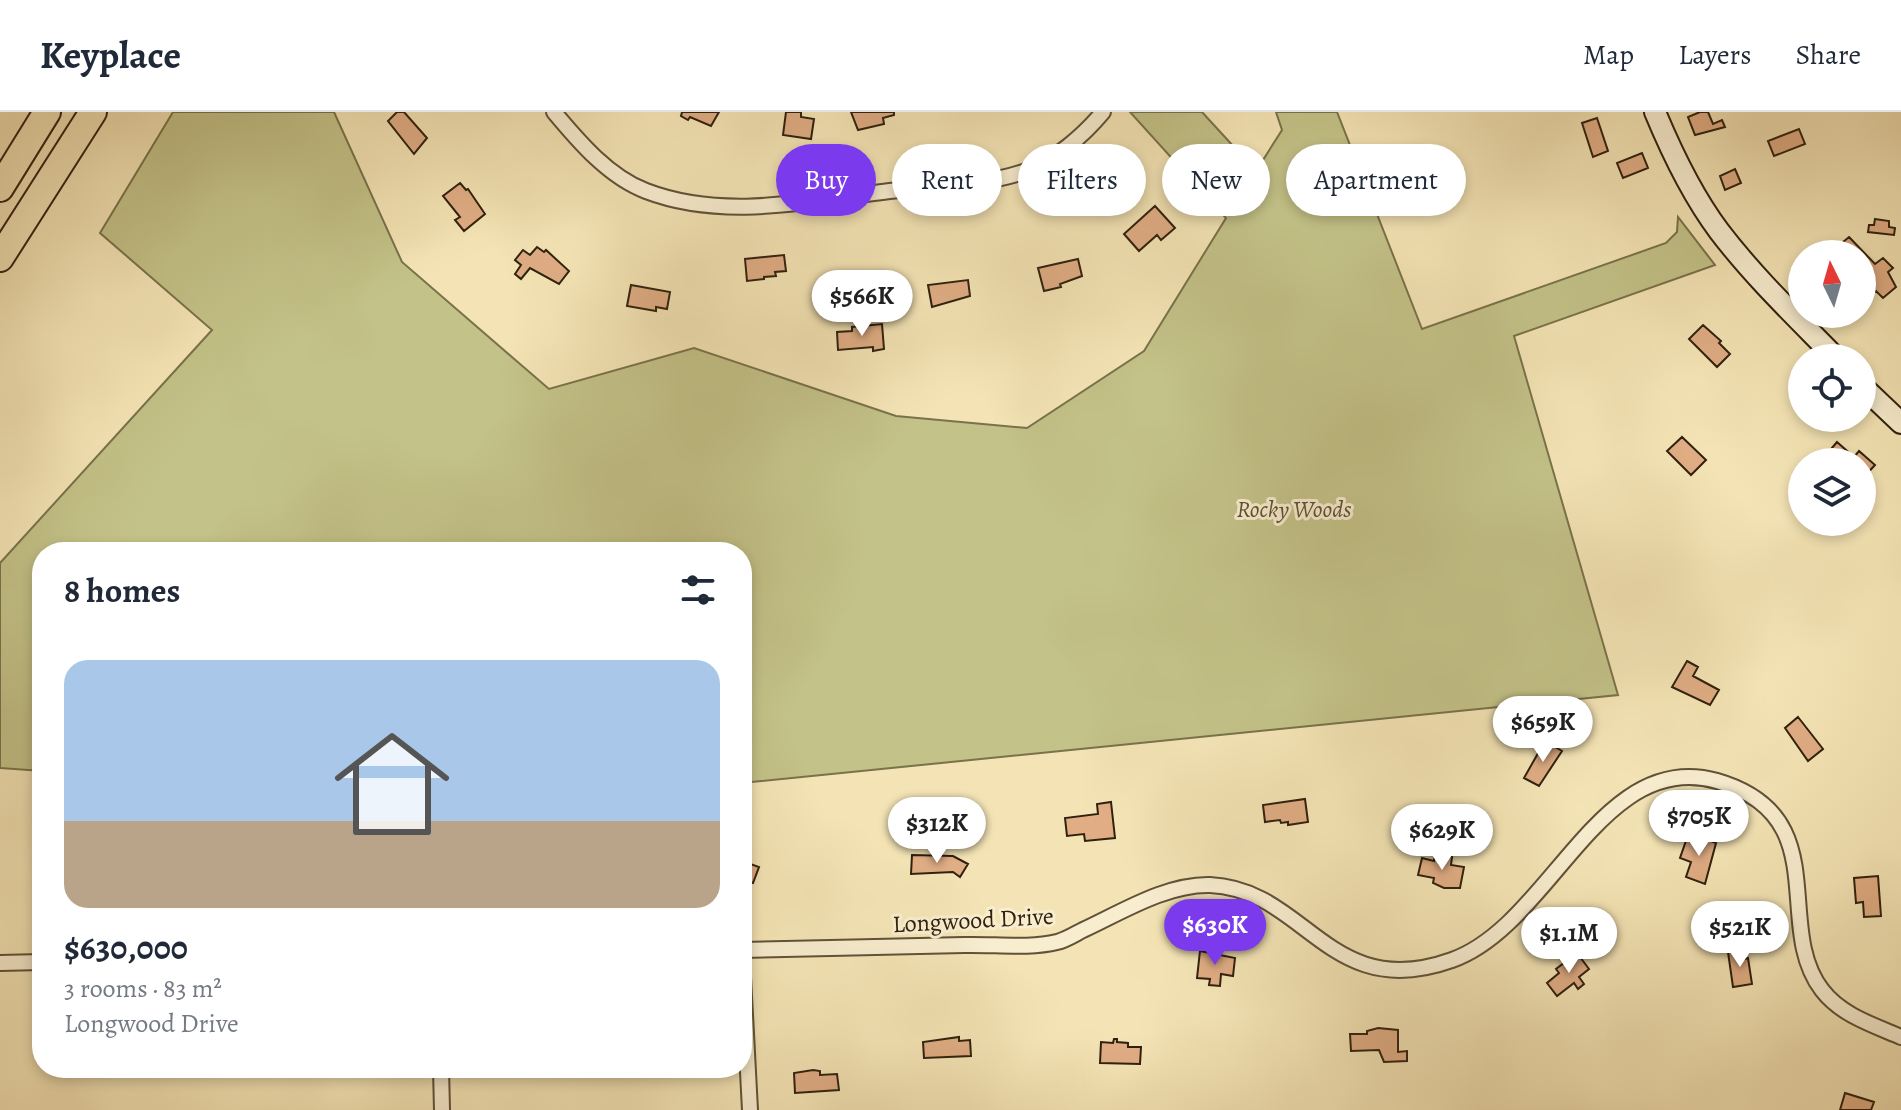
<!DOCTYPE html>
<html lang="en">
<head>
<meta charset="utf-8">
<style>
	body { margin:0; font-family:Alegreya,serif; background:#f2f2f3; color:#1f2937; height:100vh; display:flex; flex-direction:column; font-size:30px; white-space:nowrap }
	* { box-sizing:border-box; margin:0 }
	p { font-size:26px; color:#747a83 }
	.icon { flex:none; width:44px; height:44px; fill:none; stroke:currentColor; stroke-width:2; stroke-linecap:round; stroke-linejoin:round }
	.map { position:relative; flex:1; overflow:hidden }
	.sheet { position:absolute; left:32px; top:430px; width:720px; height:536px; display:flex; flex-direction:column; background:#fff; border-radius:32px; box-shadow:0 4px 12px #0003 }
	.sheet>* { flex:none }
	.top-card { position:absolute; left:776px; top:32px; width:760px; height:72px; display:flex; gap:16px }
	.needle { width:52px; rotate:355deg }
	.tools { position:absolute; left:1788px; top:128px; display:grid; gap:16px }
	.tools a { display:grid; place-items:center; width:88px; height:88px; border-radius:50%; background:#fff; box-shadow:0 4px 12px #0003; font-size:40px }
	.price { position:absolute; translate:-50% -68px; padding:0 18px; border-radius:28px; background:#fff; color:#222; font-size:26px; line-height:52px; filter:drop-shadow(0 2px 4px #0008) }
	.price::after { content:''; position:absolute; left:50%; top:48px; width:24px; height:18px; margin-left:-12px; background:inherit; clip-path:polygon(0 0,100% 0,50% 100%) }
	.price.selected { background:#7c3aed; color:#fff }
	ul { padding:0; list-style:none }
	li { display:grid; align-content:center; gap:16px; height:424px; padding:0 32px }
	li span { display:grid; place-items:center; height:248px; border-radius:24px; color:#555 }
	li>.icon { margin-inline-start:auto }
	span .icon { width:144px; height:144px; fill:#fffc; stroke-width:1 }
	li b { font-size:34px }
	h2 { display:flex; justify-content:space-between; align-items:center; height:96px; padding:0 32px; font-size:34px }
	.tag { padding:0 28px; border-radius:36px; background:#fff; box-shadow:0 4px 12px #0003; font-size:28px; line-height:72px }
	.tag.selected { background:#7c3aed; color:#fff }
	header { display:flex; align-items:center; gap:48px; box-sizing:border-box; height:112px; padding:0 40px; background:#fff; border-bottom:2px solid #e0e1e3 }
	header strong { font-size:38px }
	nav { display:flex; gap:44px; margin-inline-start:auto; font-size:28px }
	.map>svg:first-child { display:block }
	.green { fill:#c3c288; stroke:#79724b; stroke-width:2 }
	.building { fill:#e0ad84; stroke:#2f210e; stroke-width:2 }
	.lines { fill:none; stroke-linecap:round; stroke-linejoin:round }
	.minor-casing { stroke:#605238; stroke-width:18 }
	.secondary-casing { stroke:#2f210e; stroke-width:24 }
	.motorway-casing { stroke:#2f210e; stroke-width:30 }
	.minor { stroke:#f8edcf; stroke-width:14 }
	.secondary { stroke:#f8edcf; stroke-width:20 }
	.motorway { stroke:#f4e4b5; stroke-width:26 }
	.labels { text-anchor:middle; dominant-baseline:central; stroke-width:6; stroke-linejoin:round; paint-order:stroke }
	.park-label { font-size:24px; font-style:italic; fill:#5b5133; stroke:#f8edcf }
	.street-label { font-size:24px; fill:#2f210e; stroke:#f8edcf }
</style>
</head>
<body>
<header>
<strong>Keyplace</strong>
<nav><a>Map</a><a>Layers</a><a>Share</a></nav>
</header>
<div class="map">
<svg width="1901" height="998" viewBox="0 0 1901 998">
	<rect width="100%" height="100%" fill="#f4e4b5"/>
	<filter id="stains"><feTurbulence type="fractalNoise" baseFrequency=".0025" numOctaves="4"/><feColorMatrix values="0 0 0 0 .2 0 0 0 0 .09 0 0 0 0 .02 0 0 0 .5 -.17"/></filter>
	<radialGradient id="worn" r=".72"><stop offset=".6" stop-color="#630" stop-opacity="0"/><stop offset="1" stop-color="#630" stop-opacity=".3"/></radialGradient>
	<path class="green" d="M173,0h161l68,150 147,127 145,-41 202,68 131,12 117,-77 82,-133 -96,-106h72l54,59 26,-41 -6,-18h61l85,217 244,-86 11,-11 1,-15 37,48 -201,71 104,359 -876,88v-231h-700v219l-42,-3v-205l212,-233 -112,-97z"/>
	<path class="building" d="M397,0h7l23,26 -13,16 -26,-33z
		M682,0h37l-8,14 -21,-9 -2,3 -7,-4z
		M786,0h15v5l13,2 -3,20 -28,-4z
		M851,0h43v3l-11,3 1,6 -26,6z
		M1700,0h8l5,12 9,-4 3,7 -30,8 -7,-18z
		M1597,6l11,33 -15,6 -11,-34z
		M1799,17l6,15 -31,12 -6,-15z
		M1642,41l6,15 -25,10 -6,-15z
		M1735,57l6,14 -16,7 -5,-14z
		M460,71l6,7 2,-1 17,25 -21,17 -9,-11 5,-3 -17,-21z
		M1155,94l20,22 -14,12 -4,-5 -18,16 -15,-17z
		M1875,107l14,2v6l6,1 -1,7 -26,-3 1,-7h5z
		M1849,125l26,27 8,-6 10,10 -5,4 8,15 -13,11 -7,-7 -8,7 -6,-7v-37h-25l4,-3 -4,-4z
		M537,135l7,5 2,-2 23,21 -10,13 -29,-16 -9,11 -6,-5 6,-9 -6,-5 8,-10 7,5z
		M784,143l2,16 -11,1 1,4 -12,1v2l-17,2 -2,-22z
		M1078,147l4,17 -22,8 1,3 -17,4 -6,-23z
		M968,168l2,16 -38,11 -4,-22z
		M631,173l39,7 -3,17 -11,-2v4l-29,-5z
		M882,212l2,25 -11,2v-4l-35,3 -1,-18 15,-1v-4z
		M1703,213l18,16 -2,2 11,11 -13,13 -28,-28z
		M1682,325l24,23 -15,15 -24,-24z
		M1837,330l17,15 5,-6 16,14 -12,13 -1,-16h-17l-4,-4 -7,4 -8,-7z
		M1687,549l11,6 -5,9 26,14 -9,15 -38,-18z
		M1798,605l25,32 -15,12 -23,-33z
		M1545,629l17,10 -23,35 -15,-8z
		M1305,687l3,23 -20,3v-3l-7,1 -1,-3 -15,2 -2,-17z
		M1111,690l4,36 -30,3 -1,-7 -17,2 -2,-18 33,-4 -1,-10z
		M1701,725l15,6 -11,41 -19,-7 5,-15 -11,-4 7,-20 12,4z
		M1435,741l17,4 -1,8 13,2 -4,21h-16l-11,-5 1,-5 -16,-3 4,-17 12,3z
		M912,743l41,1 15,8 -8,13 -7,-5 -42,2z
		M742,749l17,6 -6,16 -10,-3 -1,2z
		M1878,764l3,40 -17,1 -1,-15 -7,1 -2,-25z
		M1744,838l1,9 3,-1 4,26 -19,3 -5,-35z
		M1200,839l35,7 -2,18 -12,-2 -1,12 -11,-1 1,-6 -13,-1z
		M1577,841l12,16 -10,8 5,7 -6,5 -4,-6 -17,13 -10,-13 12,-10 -3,-4z
		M1378,916l20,2v22l9,-1v10l-23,1 -5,-12 -28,1 -1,-17h17v-3z
		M959,925v4l11,-1 1,16 -47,2 -1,-16z
		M1114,927h3v3l11,1v4h13l-1,17 -40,-1 1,-21 12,1z
		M813,958l7,1v4l17,-1 2,16 -44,3 -1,-20z
		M1845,981l29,9 -3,8h-31z"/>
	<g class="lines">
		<defs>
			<path id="minor" d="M554,0c25,30 55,65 92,79 81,31 170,8 253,-1 41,-5 88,-5 127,-19 29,-11 57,-35 77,-59
				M742,838c74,-2 148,-3 222,-5 29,-1 65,4 93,-3 9,-2 18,-8 26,-12 39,-18 83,-46 127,-45 96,4 119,119 242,75 99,-35 148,-212 265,-179 120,35 55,144 105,209 19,25 51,35 79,47
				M742,846l8,152
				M0,851l42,-1
				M441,956l1,42"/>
			<path id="secondary" d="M1655,0c17,41 37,83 64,119 35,46 77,86 117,127
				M1862,274l39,37"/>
			<path id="motorway" d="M0,76l47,-76
				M0,146l93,-146"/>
		</defs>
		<use href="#minor" class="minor-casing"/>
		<use href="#secondary" class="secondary-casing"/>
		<use href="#motorway" class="motorway-casing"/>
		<use href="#minor" class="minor"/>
		<use href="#secondary" class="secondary"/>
		<use href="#motorway" class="motorway"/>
	</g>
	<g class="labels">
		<g class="park-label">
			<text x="1294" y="397">Rocky Woods</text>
		</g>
		<g class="street-label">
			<text transform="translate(973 808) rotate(-3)">Longwood Drive</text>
		</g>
	</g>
	<rect width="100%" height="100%" filter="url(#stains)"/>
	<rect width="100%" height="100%" fill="url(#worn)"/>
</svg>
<div class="tools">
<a><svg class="needle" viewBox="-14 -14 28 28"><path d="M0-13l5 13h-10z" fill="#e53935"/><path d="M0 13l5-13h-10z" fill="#747a83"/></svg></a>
<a><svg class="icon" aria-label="locate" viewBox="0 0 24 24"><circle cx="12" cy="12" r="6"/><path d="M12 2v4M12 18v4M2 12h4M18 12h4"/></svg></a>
<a><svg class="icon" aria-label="layers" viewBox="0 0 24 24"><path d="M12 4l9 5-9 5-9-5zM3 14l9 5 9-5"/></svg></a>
</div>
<b class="price" style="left:862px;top:226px">$566K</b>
<b class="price" style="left:1543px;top:652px">$659K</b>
<b class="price" style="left:1699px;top:746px">$705K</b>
<b class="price" style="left:937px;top:753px">$312K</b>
<b class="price" style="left:1442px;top:760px">$629K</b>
<b class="price selected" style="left:1215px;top:855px">$630K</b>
<b class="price" style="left:1740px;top:857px">$521K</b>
<b class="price" style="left:1569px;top:863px">$1.1M</b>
<div class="top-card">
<a class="tag selected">Buy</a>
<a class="tag">Rent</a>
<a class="tag">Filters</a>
<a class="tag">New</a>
<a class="tag">Apartment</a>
</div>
<section class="sheet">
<h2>8 homes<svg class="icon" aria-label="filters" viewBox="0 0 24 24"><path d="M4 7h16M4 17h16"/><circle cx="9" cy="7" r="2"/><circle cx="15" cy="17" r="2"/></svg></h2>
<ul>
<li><span style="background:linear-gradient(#a9c7e8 65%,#b9a48a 0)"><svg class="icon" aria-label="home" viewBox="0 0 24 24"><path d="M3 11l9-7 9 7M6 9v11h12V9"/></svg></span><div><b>$630,000</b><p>3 rooms · 83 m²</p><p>Longwood Drive</p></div></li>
</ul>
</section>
</div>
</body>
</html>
